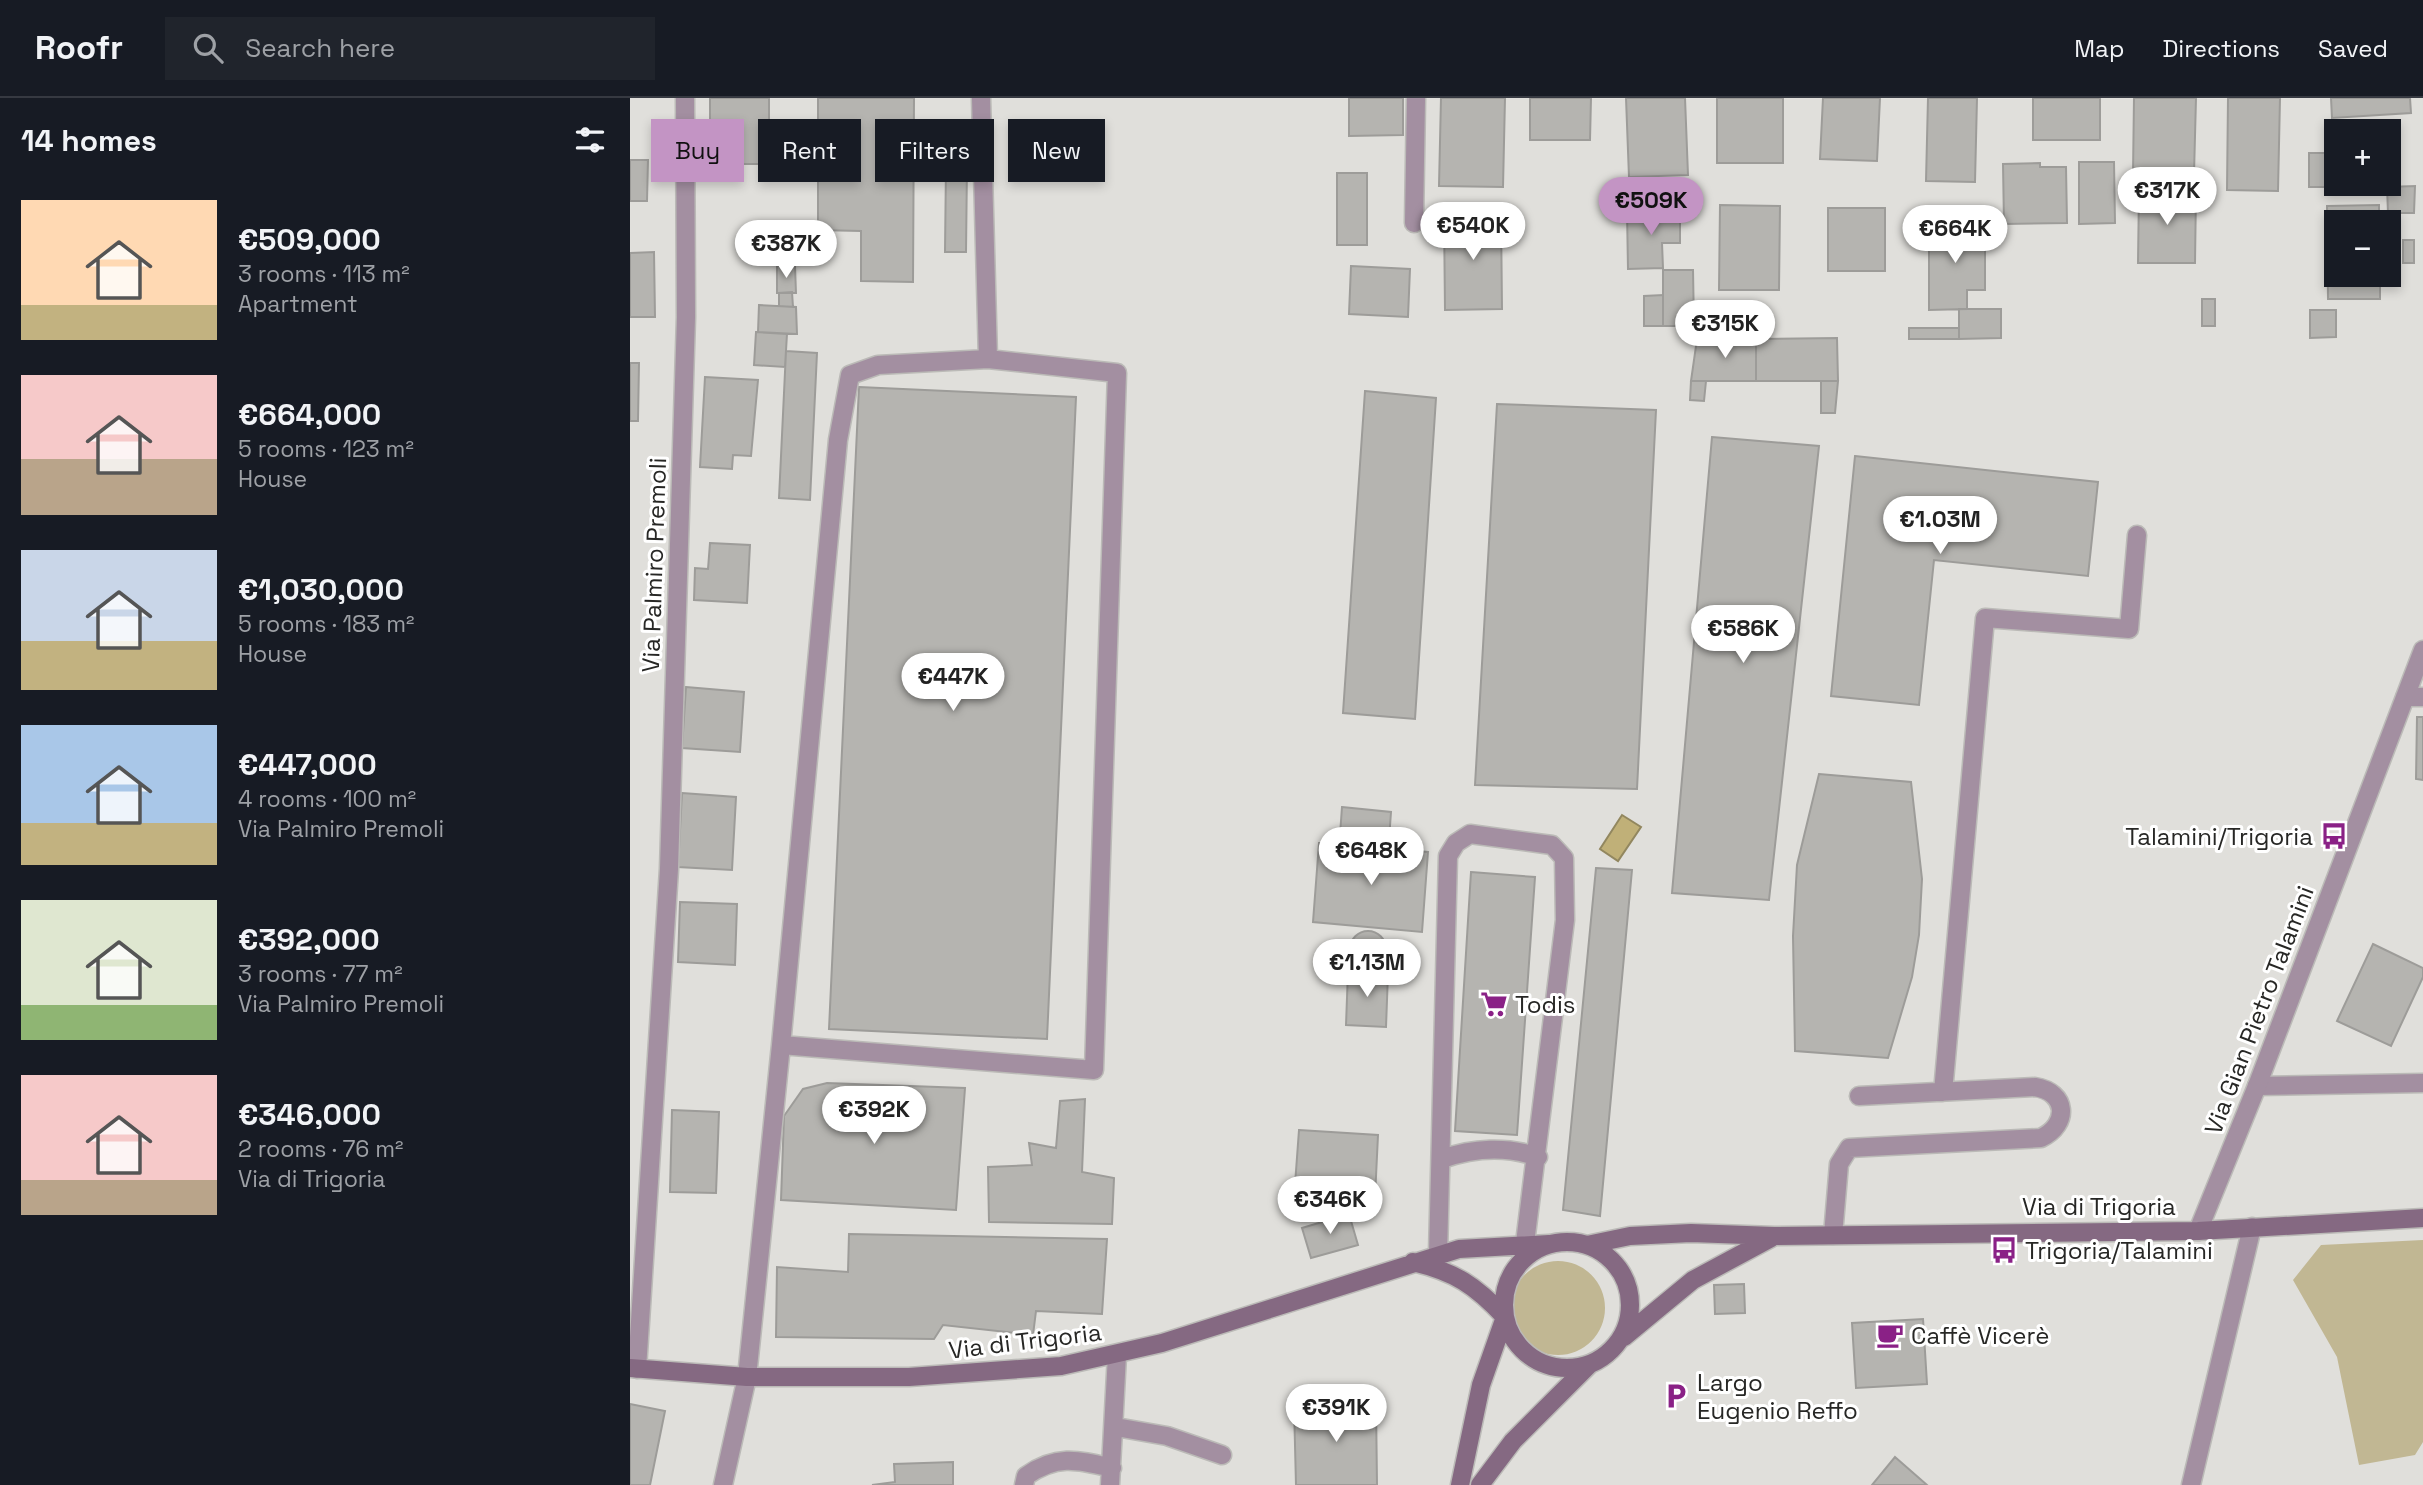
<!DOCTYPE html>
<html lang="en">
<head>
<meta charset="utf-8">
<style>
	body { margin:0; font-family:"Space Grotesk",sans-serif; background:#20242c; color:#f1f3f6; height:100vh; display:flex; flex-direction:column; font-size:26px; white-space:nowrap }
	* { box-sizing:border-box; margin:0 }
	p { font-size:23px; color:#9ea1a6 }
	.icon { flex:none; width:38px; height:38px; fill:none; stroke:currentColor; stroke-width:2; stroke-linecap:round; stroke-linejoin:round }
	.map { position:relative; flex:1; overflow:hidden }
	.sheet { display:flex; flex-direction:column; background:#171b24; width:630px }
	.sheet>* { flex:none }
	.banner { position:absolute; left:21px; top:21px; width:665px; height:63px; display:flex; gap:14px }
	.buttons { position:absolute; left:1694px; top:21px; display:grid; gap:14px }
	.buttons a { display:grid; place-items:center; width:77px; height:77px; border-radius:0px; background:#171b24; box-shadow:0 4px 10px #0003; font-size:35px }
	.price { position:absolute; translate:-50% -60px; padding:0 16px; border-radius:24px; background:#fff; color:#222; font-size:23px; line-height:46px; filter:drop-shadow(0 2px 4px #0008) }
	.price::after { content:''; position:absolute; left:50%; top:42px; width:21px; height:16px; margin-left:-10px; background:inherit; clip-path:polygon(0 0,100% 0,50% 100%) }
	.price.active { background:#c394c4; color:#111 }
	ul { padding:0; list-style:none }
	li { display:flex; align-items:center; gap:21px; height:175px; padding:0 21px }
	li span { display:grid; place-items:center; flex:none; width:196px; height:140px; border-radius:0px; color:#555 }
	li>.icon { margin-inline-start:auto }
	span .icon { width:84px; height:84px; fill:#fffc; stroke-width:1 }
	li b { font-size:30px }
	h2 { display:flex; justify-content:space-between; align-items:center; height:84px; padding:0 21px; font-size:30px }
	.tag { padding:0 24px; border-radius:0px; background:#171b24; box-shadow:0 4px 10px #0003; font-size:24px; line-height:63px }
	.tag.active { background:#c394c4; color:#111 }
	header { display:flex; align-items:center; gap:42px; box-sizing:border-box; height:98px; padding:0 35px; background:#171b24; border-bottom:2px solid #363941 }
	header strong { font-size:33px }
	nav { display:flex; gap:38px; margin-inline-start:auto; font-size:24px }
	.search { width:490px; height:63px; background:#20242c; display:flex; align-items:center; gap:18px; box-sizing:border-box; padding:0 24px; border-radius:0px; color:#9ea1a6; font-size:26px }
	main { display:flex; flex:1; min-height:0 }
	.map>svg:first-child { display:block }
	.green { fill:#c1b793 }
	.water { fill:#c0b078; stroke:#92875f; stroke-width:2 }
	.building { fill:#b5b4b0; stroke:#9d9c99; stroke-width:2 }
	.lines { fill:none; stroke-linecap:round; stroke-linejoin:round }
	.lane-casing { stroke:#bbbab7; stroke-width:21 }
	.street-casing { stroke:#bbbab7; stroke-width:21 }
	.secondary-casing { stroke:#bbbab7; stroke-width:21 }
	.lane { stroke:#a38fa1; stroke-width:18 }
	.street { stroke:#a38fa1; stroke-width:18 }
	.secondary { stroke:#856982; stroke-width:18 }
	.labels { text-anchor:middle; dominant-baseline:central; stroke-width:6; stroke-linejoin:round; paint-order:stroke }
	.street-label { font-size:24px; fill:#272725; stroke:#fff }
	.poi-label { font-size:24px; fill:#272725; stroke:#fff; text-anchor:start }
</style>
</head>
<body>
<header>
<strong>Roofr</strong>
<div class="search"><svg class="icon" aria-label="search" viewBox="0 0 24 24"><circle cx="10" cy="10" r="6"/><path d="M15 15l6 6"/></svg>Search here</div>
<nav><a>Map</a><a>Directions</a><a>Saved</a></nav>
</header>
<main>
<section class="sheet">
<h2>14 homes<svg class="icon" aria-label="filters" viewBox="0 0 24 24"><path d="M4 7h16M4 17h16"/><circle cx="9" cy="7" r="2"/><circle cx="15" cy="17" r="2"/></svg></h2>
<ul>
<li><span style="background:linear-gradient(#ffd9b3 75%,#c2b280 0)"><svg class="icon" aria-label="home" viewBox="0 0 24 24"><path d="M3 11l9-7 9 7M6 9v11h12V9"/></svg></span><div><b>€509,000</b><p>3 rooms · 113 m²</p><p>Apartment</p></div></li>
<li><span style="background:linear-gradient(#f6c9c9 60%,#b9a48a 0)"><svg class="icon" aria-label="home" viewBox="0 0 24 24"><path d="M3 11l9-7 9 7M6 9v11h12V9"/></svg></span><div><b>€664,000</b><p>5 rooms · 123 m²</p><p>House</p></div></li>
<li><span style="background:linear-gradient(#c9d6e8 65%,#c2b280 0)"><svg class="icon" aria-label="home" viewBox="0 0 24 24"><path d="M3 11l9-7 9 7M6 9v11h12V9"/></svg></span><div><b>€1,030,000</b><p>5 rooms · 183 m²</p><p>House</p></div></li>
<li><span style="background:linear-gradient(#a9c7e8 70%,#c2b280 0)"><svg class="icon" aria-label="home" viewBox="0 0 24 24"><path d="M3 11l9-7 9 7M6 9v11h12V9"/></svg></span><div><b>€447,000</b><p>4 rooms · 100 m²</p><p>Via Palmiro Premoli</p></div></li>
<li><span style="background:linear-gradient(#dfe7d0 75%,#8fb573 0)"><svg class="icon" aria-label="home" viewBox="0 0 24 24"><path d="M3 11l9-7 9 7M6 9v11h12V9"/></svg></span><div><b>€392,000</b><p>3 rooms · 77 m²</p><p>Via Palmiro Premoli</p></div></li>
<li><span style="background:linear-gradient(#f6c9c9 75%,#b9a48a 0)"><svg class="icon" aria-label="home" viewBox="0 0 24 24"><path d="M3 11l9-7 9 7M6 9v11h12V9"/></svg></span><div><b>€346,000</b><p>2 rooms · 76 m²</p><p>Via di Trigoria</p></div></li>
</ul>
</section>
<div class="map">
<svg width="1793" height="1387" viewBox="0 0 1793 1387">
	<rect width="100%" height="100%" fill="#e0dfdb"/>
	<path class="green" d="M1793,1142v202l-8,13 -56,10 -22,-108 -44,-77 28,-35z
		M881 1210a47 47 0 1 1 94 0a47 47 0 1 1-94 0Z"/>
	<path class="water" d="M992,717l19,12 -23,34 -18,-12z"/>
	<path class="building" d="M80,0h59v66h-59z
		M188,0h96l-1,184 -52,-1v-50l-43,-1z
		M719,0h54v37l-54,1z
		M811,0h64l-2,89 -64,-1z
		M900,0h61l-1,42h-60z
		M996,0h59l3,77 -59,2z
		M1087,0h66v65h-66z
		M1193,0h57l-3,63 -57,-2z
		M1298,0h49l-2,84 -49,-1z
		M1403,0h67v42h-67z
		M1504,0h62l-2,76h-61z
		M1598,0h52l-2,93 -51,-1z
		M1701,0h79l1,15 -79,5z
		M1679,55h23l-1,34h-22z
		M0,62h18l-1,41h-17z
		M1449,64h35l1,61 -36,1z
		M1410,65v4h26l1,56 -63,1 -1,-60z
		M316,67h21l-1,87h-21z
		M707,75h30v72h-30z
		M1785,88l-1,27h-26l-1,-26z
		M1509,93l57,1 -1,71h-57z
		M1090,107l60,1 -1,84h-60z
		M1749,107v17h-43v53h44v24h-52l-1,-93z
		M1198,110h57v63h-57z
		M997,113h53v32h-18l1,25 -35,1z
		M814,116h57l1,95 -57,1z
		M1299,128h56v64h-18v19l-38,1z
		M1773,142h11v23h-11z
		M24,154l1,65h-25v-64z
		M147,168h18l1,27h-19z
		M721,168l59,3 -2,48 -59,-3z
		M1033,172h30l1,56h-31z
		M162,194l1,15 -14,-1v-13z
		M1033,197v31h-19v-30z
		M1572,201h13v27h-13z
		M129,207l37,2 1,27 -39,-2z
		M1329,211h42v29l-42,1z
		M1680,212h26v27l-26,1z
		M1279,230h50v11h-50z
		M126,234l31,2 -2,33 -31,-2z
		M1207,240l1,43h-82v-42z
		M1067,241h59v42h-65z
		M156,253l31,2 -7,147 -31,-2z
		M0,265h9l-1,58h-8z
		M75,279l53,3 -7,76 -18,-1 -1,14 -32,-2z
		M1061,283h15l-2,20 -14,-1z
		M1191,283h17l-3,32h-14z
		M229,289l217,10 -29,642 -218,-10z
		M735,293l71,7 -21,321 -72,-6z
		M867,306l159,6 -19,379 -162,-4z
		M1082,339l107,9 -50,454 -97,-7z
		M1225,358l243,26 -10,94 -154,-16 -15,145 -88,-9z
		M80,445l40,2 -3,58 -53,-3 1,-32 13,1z
		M56,589l58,5 -4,60 -58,-4z
		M1787,619h6v63l-7,-1z
		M1189,676l92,8 11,97 -3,56 -7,42 -24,81 -93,-7 -2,-115 4,-71z
		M52,695l54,4 -4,73 -54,-3z
		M712,709l49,5 -2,28 -49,-5z
		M689,745l109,9 -6,80 -109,-10z
		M966,770l36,2 -32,346 -37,-6z
		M841,774l64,5 -18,258 -62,-4z
		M50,804l57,2 -2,61 -57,-3z
		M720 851a18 18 0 1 1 36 0a18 18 0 1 1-36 0Z
		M1743,846l50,24v9l-32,69 -54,-25z
		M718,873l40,2 -2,54 -40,-2z
		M197,985l138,5 -9,122 -175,-10 3,-84 19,-27z
		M455,1001l-3,73 32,6 -2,46 -123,-2 -1,-55 44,-2 -3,-22 27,5 4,-47z
		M42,1012l47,2 -3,81 -46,-1z
		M669,1032l79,5 -3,62 -54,-3 -2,19 -26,-1z
		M719,1116l9,31 -47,13 -9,-30z
		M219,1136l258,5 -5,75 -66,-3 -3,24 -90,-10 -9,14 -158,-2 1,-70 71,5z
		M1114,1186l1,29 -30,1 -1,-29z
		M1293,1221l4,65 -71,4 -4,-65z
		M746,1305l1,82h-81l-2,-80z
		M0,1306l35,7 -15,74h-20z
		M1265,1359l32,28h-55z
		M323,1364v23h-81l23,-3 -1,-18z"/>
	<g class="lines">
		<defs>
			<path id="lane" d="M351,0l7,261
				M784,125l2,-125
				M358,261l129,14 -23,697 -313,-25 57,-605 12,-65 28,-10z
				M1627,988l166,-3
				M1313,994l42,-474 144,11 8,-94
				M812,1061c31,-11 65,-13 96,-2
				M1203,1137l6,-71 10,-16 192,-10c29,-14 26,-46 -6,-51l-176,9
				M808,1156l10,-398 8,-13 14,-9 82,11 12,13 1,62 -40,323
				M117,1279l34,-332
				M486,1329l51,9 55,19
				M394,1387l2,-9c31,-22 52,-16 86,-8
				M480,1387l7,-130"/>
			<path id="street" d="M1775,599h18
				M1568,1133l59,-145 166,-436
				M7,1271l32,-500 17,-552 -1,-219
				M93,1387l24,-108
				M1561,1387l61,-258"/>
			<path id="secondary" d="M874 1207a63 63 0 1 1 126 0a63 63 0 1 1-126 0Z
				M957,1147l43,-9 61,-3 83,3 424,-5 225,-13
				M783,1164c42,10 62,23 92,55
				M994,1239l69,-57 78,-42
				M0,1270l117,9h162l152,-11 101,-23 297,-94 90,-5
				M830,1387l21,-100 24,-68
				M850,1387l33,-44 76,-76"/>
		</defs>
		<use href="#lane" class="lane-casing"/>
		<use href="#street" class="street-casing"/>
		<use href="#secondary" class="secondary-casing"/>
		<use href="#lane" class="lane"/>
		<use href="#street" class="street"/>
		<use href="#secondary" class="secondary"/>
	</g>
	<defs>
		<symbol id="bus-bare" viewBox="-9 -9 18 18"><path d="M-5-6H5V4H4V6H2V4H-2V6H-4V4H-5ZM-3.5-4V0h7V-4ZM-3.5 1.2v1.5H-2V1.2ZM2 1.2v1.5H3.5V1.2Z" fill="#8a2186" stroke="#fff" stroke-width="2.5" paint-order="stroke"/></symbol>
		<symbol id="supermarket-bare" viewBox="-9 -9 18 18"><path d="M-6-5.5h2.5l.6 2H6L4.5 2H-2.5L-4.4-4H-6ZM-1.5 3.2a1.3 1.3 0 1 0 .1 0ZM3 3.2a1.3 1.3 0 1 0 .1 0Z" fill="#8a2186" stroke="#fff" stroke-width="2.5" paint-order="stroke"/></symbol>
		<symbol id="cafe-bare" viewBox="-9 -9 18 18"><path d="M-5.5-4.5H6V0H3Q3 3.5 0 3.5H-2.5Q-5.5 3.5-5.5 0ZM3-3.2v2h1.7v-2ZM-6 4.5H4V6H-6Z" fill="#8a2186" stroke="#fff" stroke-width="2.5" paint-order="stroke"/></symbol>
		<symbol id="parking-bare" viewBox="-9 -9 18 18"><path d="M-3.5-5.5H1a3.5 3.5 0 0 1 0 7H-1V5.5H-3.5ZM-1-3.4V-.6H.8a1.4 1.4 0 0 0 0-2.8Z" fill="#8a2186" stroke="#fff" stroke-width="2.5" paint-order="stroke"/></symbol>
	</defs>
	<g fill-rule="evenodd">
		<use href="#bus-bare" x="1685" y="719" width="38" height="38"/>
		<use href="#supermarket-bare" x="845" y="887" width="38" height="38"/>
		<use href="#bus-bare" x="1355" y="1133" width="38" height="38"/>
		<use href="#cafe-bare" x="1241" y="1218" width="38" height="38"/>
		<use href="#parking-bare" x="1027" y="1279" width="38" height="38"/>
	</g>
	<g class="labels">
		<g class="street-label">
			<text transform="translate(24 467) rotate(-88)">Via Palmiro Premoli</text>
			<text transform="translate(1629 912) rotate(-69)">Via Gian Pietro Talamini</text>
			<text x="1469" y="1108">Via di Trigoria</text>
			<text transform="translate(395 1243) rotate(-7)">Via di Trigoria</text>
		</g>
		<g class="poi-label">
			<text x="1683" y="738" text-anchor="end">Talamini/Trigoria</text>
			<text x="885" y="906">Todis</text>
			<text x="1395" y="1152">Trigoria/Talamini</text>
			<text x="1281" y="1237">Caffè Vicerè</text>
			<text x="1067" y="1284">Largo<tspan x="1067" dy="28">Eugenio Reffo</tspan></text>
		</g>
	</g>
</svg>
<div class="buttons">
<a>+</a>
<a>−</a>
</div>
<b class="price" style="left:1537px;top:129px">€317K</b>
<b class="price active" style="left:1021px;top:139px">€509K</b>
<b class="price" style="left:843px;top:164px">€540K</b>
<b class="price" style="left:1325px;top:167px">€664K</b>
<b class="price" style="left:156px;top:182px">€387K</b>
<b class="price" style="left:1095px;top:262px">€315K</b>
<b class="price" style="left:1310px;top:458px">€1.03M</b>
<b class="price" style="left:1113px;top:567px">€586K</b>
<b class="price" style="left:323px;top:615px">€447K</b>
<b class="price" style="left:741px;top:789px">€648K</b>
<b class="price" style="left:737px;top:901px">€1.13M</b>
<b class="price" style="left:244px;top:1048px">€392K</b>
<b class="price" style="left:700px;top:1138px">€346K</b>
<b class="price" style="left:706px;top:1346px">€391K</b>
<div class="banner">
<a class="tag active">Buy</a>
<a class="tag">Rent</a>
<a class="tag">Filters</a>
<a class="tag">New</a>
</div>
</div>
</main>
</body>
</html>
